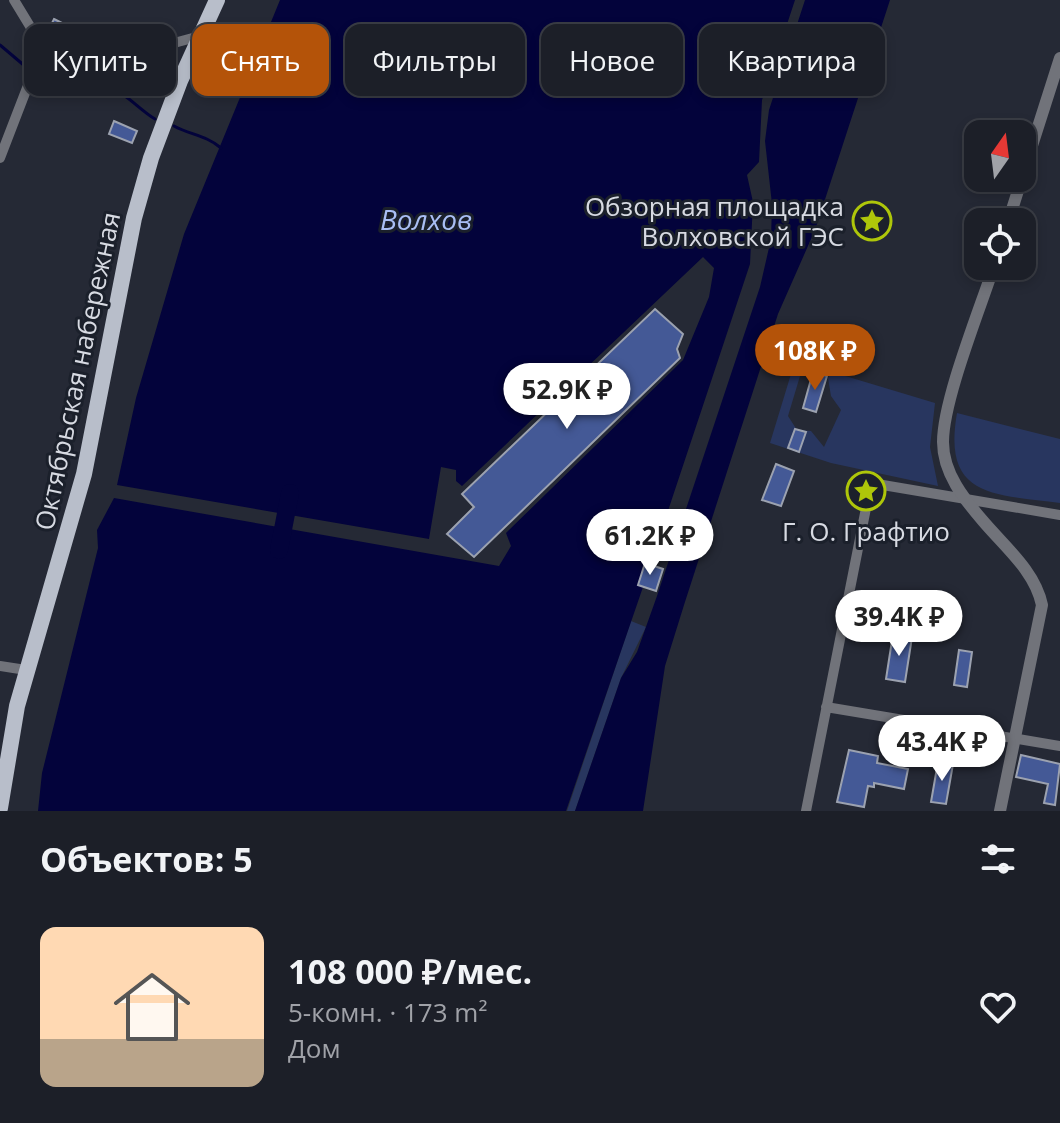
<!DOCTYPE html>
<html lang="ru">
<head>
<meta charset="utf-8">
<style>
	body { margin:0; font-family:"Open Sans",sans-serif; background:#252730; color:#f1f3f6; height:100vh; display:flex; flex-direction:column; font-size:30px; white-space:nowrap }
	* { box-sizing:border-box; margin:0 }
	p { font-size:26px; color:#a0a2a8 }
	.icon { flex:none; width:44px; height:44px; fill:none; stroke:currentColor; stroke-width:2; stroke-linecap:round; stroke-linejoin:round }
	.map { position:relative; height:811px; overflow:hidden }
	.drawer { display:flex; flex-direction:column; background:#1c1f28; flex:1 }
	.drawer>* { flex:none }
	.guide { position:absolute; left:24px; top:24px; width:1012px; height:72px; display:flex; gap:16px }
	.needle { width:52px; rotate:14deg }
	.buttons { position:absolute; left:964px; top:120px; display:grid; gap:16px }
	.buttons a { display:grid; place-items:center; width:72px; height:72px; border-radius:16px; background:#1c1f28; box-shadow:0 4px 12px #0003,0 0 0 2px #3a3d45; font-size:40px }
	.price { position:absolute; translate:-50% -68px; padding:0 18px; border-radius:28px; background:#fff; color:#222; font-size:26px; line-height:52px; filter:drop-shadow(0 2px 4px #0008) }
	.price::after { content:''; position:absolute; left:50%; top:48px; width:24px; height:18px; margin-left:-12px; background:inherit; clip-path:polygon(0 0,100% 0,50% 100%) }
	.price.current { background:#b45309; color:#fff }
	ul { padding:0; list-style:none }
	li { display:flex; align-items:center; gap:24px; height:200px; padding:0 40px }
	li+li { border-top:2px solid #3a3d45 }
	li span { display:grid; place-items:center; flex:none; width:224px; height:160px; border-radius:16px; color:#555 }
	li>.icon { margin-inline-start:auto }
	span .icon { width:96px; height:96px; fill:#fffc; stroke-width:1 }
	li b { font-size:34px }
	h2 { display:flex; justify-content:space-between; align-items:center; height:96px; padding:0 40px; font-size:34px }
	.tag { padding:0 28px; border-radius:16px; background:#1c1f28; box-shadow:0 4px 12px #0003,0 0 0 2px #3a3d45; font-size:28px; line-height:72px }
	.tag.current { background:#b45309; color:#fff }
	.map>svg:first-child { display:block }
	.green { fill:#28365f }
	.water { fill:#03033b }
	.lines { fill:none; stroke-linecap:round; stroke-linejoin:round }
	.stream { stroke:#03033b; stroke-width:3 }
	.river { stroke:#03033b; stroke-width:18 }
	.building { fill:#445996; stroke:#9ca2b0; stroke-width:2 }
	.minor { stroke:#71737a; stroke-width:10 }
	.tertiary { stroke:#71737a; stroke-width:12 }
	.primary { stroke:#b8beca; stroke-width:16 }
	.labels { text-anchor:middle; dominant-baseline:central; stroke-width:6; stroke-linejoin:round; paint-order:stroke }
	.poi-label { font-size:26px; fill:#d7dae2; stroke:#1b202b; text-anchor:end }
	.street-label { font-size:26px; fill:#d7dae2; stroke:#1b202b }
	.water-label { font-size:28px; font-style:italic; fill:#a9bef4; stroke:#1b202b }
</style>
</head>
<body>
<div class="map">
<svg width="1060" height="811" viewBox="0 0 1060 811">
	<rect width="100%" height="100%" fill="#252935"/>
	<path class="green" d="M832,372l103,31 -5,44 8,39 -107,-23 -61,-20 21,-69 9,2 -12,40 9,14 14,1 13,16 17,-37 -10,-14 -3,-18z
		M957,413l103,26v64c-66,-9 -118,-5 -103,-90z
		M631,621l15,6 -25,51 -46,133h-8z"/>
	<path class="water" d="M280,0h515l-33,100 -3,62 -12,13 6,27 -3,62 -100,301 -5,-1 -7,20 5,3 -77,224h-528l4,-38 56,-225 -1,-18 17,-32 385,68 12,-20 -5,-13 177,-173 26,-63 5,-29 -11,-11 -241,229 -6,-5v-11l-15,-3 -12,72 -312,-54 19,-87 48,-164z
		M805,0h85l-75,230 -37,84 -94,291 -19,61 -22,145h-68l46,-133 16,-26 20,-56 103,-309 11,-48 1,-35 -7,-63 4,-31z"/>
	<g class="lines">
		<path class="stream" d="M0,45l26,22
			M43,75c18,11 43,7 63,12 19,4 32,22 49,32
			M174,126c16,9 32,9 47,22"/>
		<path class="river" d="M279,550l11,-57"/>
	</g>
	<path class="building" d="M54,19l8,4 -7,12 -7,-4z
		M114,121l23,10 -5,12 -23,-9z
		M655,309l28,25 -6,15 3,9 -206,199 -27,-23 27,-27 -12,-13z
		M813,372l14,4 -11,36 -13,-4z
		M795,429l11,3 -7,20 -11,-4z
		M776,464l18,7 -13,35 -19,-6z
		M645,563l18,6 -7,22 -18,-6z
		M893,634l19,3 -7,45 -19,-3z
		M959,650l13,2 -5,35 -13,-2z
		M849,750l29,6 -1,7 31,6 -4,20 -30,-6v4l-6,-1 -4,21 -27,-5z
		M1021,755l39,9 -5,41 -11,-2 4,-19 -32,-7z
		M938,762l15,2 -7,40 -15,-2z"/>
	<g class="lines">
		<path class="minor" d="M45,51l14,-2 52,11 89,-24
			M0,158l37,-96 8,-11 -31,-51
			M0,666l26,4
			M826,707l234,39
			M806,811l65,-328 189,32"/>
		<path class="tertiary" d="M1022,177l38,-119
			M1008,222l14,-44
			M994,266c-14,43 -51,134 -51,176 0,31 21,57 40,79 22,26 52,50 59,84l-42,206"/>
		<path class="primary" d="M0,808l17,-102 67,-232 50,-256 17,-60 29,-77 37,-81"/>
	</g>
	<defs>
		<symbol id="sight-ring" viewBox="-11 -11 22 22"><circle r="9.5" fill="#1b202b" stroke="#aec60a" stroke-width="1.5"/><path d="M0-6L1.8-2.2L6-1.7L2.9 1.2L3.7 5.4L0 3.3L-3.7 5.4L-2.9 1.2L-6-1.7L-1.8-2.2Z" fill="#aec60a"/></symbol>
	</defs>
	<g fill-rule="evenodd">
		<use href="#sight-ring" x="850" y="199" width="44" height="44"/>
		<use href="#sight-ring" x="844" y="469" width="44" height="44"/>
	</g>
	<g class="labels">
		<g class="poi-label">
			<text x="844" y="206">Обзорная площадка<tspan x="844" dy="30">Волховской ГЭС</tspan></text>
			<text x="866" y="531" text-anchor="middle">Г. О. Графтио</text>
		</g>
		<g class="street-label">
			<text transform="translate(77 371) rotate(-78)">Октябрьская набережная</text>
		</g>
		<g class="water-label">
			<text x="426" y="219">Волхов</text>
		</g>
	</g>
</svg>
<div class="buttons">
<a><svg class="needle" viewBox="-14 -14 28 28"><path d="M0-13l5 13h-10z" fill="#e53935"/><path d="M0 13l5-13h-10z" fill="#a0a2a8"/></svg></a>
<a><svg class="icon" aria-label="locate" viewBox="0 0 24 24"><circle cx="12" cy="12" r="6"/><path d="M12 2v4M12 18v4M2 12h4M18 12h4"/></svg></a>
</div>
<b class="price current" style="left:815px;top:392px">108K ₽</b>
<b class="price" style="left:567px;top:431px">52.9K ₽</b>
<b class="price" style="left:650px;top:577px">61.2K ₽</b>
<b class="price" style="left:899px;top:658px">39.4K ₽</b>
<b class="price" style="left:942px;top:783px">43.4K ₽</b>
<div class="guide">
<a class="tag">Купить</a>
<a class="tag current">Снять</a>
<a class="tag">Фильтры</a>
<a class="tag">Новое</a>
<a class="tag">Квартира</a>
</div>
</div>
<section class="drawer">
<h2>Объектов: 5<svg class="icon" aria-label="filters" viewBox="0 0 24 24"><path d="M4 7h16M4 17h16"/><circle cx="9" cy="7" r="2"/><circle cx="15" cy="17" r="2"/></svg></h2>
<ul>
<li><span style="background:linear-gradient(#ffd9b3 70%,#b9a48a 0)"><svg class="icon" aria-label="home" viewBox="0 0 24 24"><path d="M3 11l9-7 9 7M6 9v11h12V9"/></svg></span><div><b>108 000 ₽/мес.</b><p>5-комн. · 173 m²</p><p>Дом</p></div><svg class="icon" aria-label="heart" viewBox="0 0 24 24"><path d="M12 20l-8-8c-3-5 5-10 8-4 3-6 11-1 8 4z"/></svg></li>
</ul>
</section>
</body>
</html>
